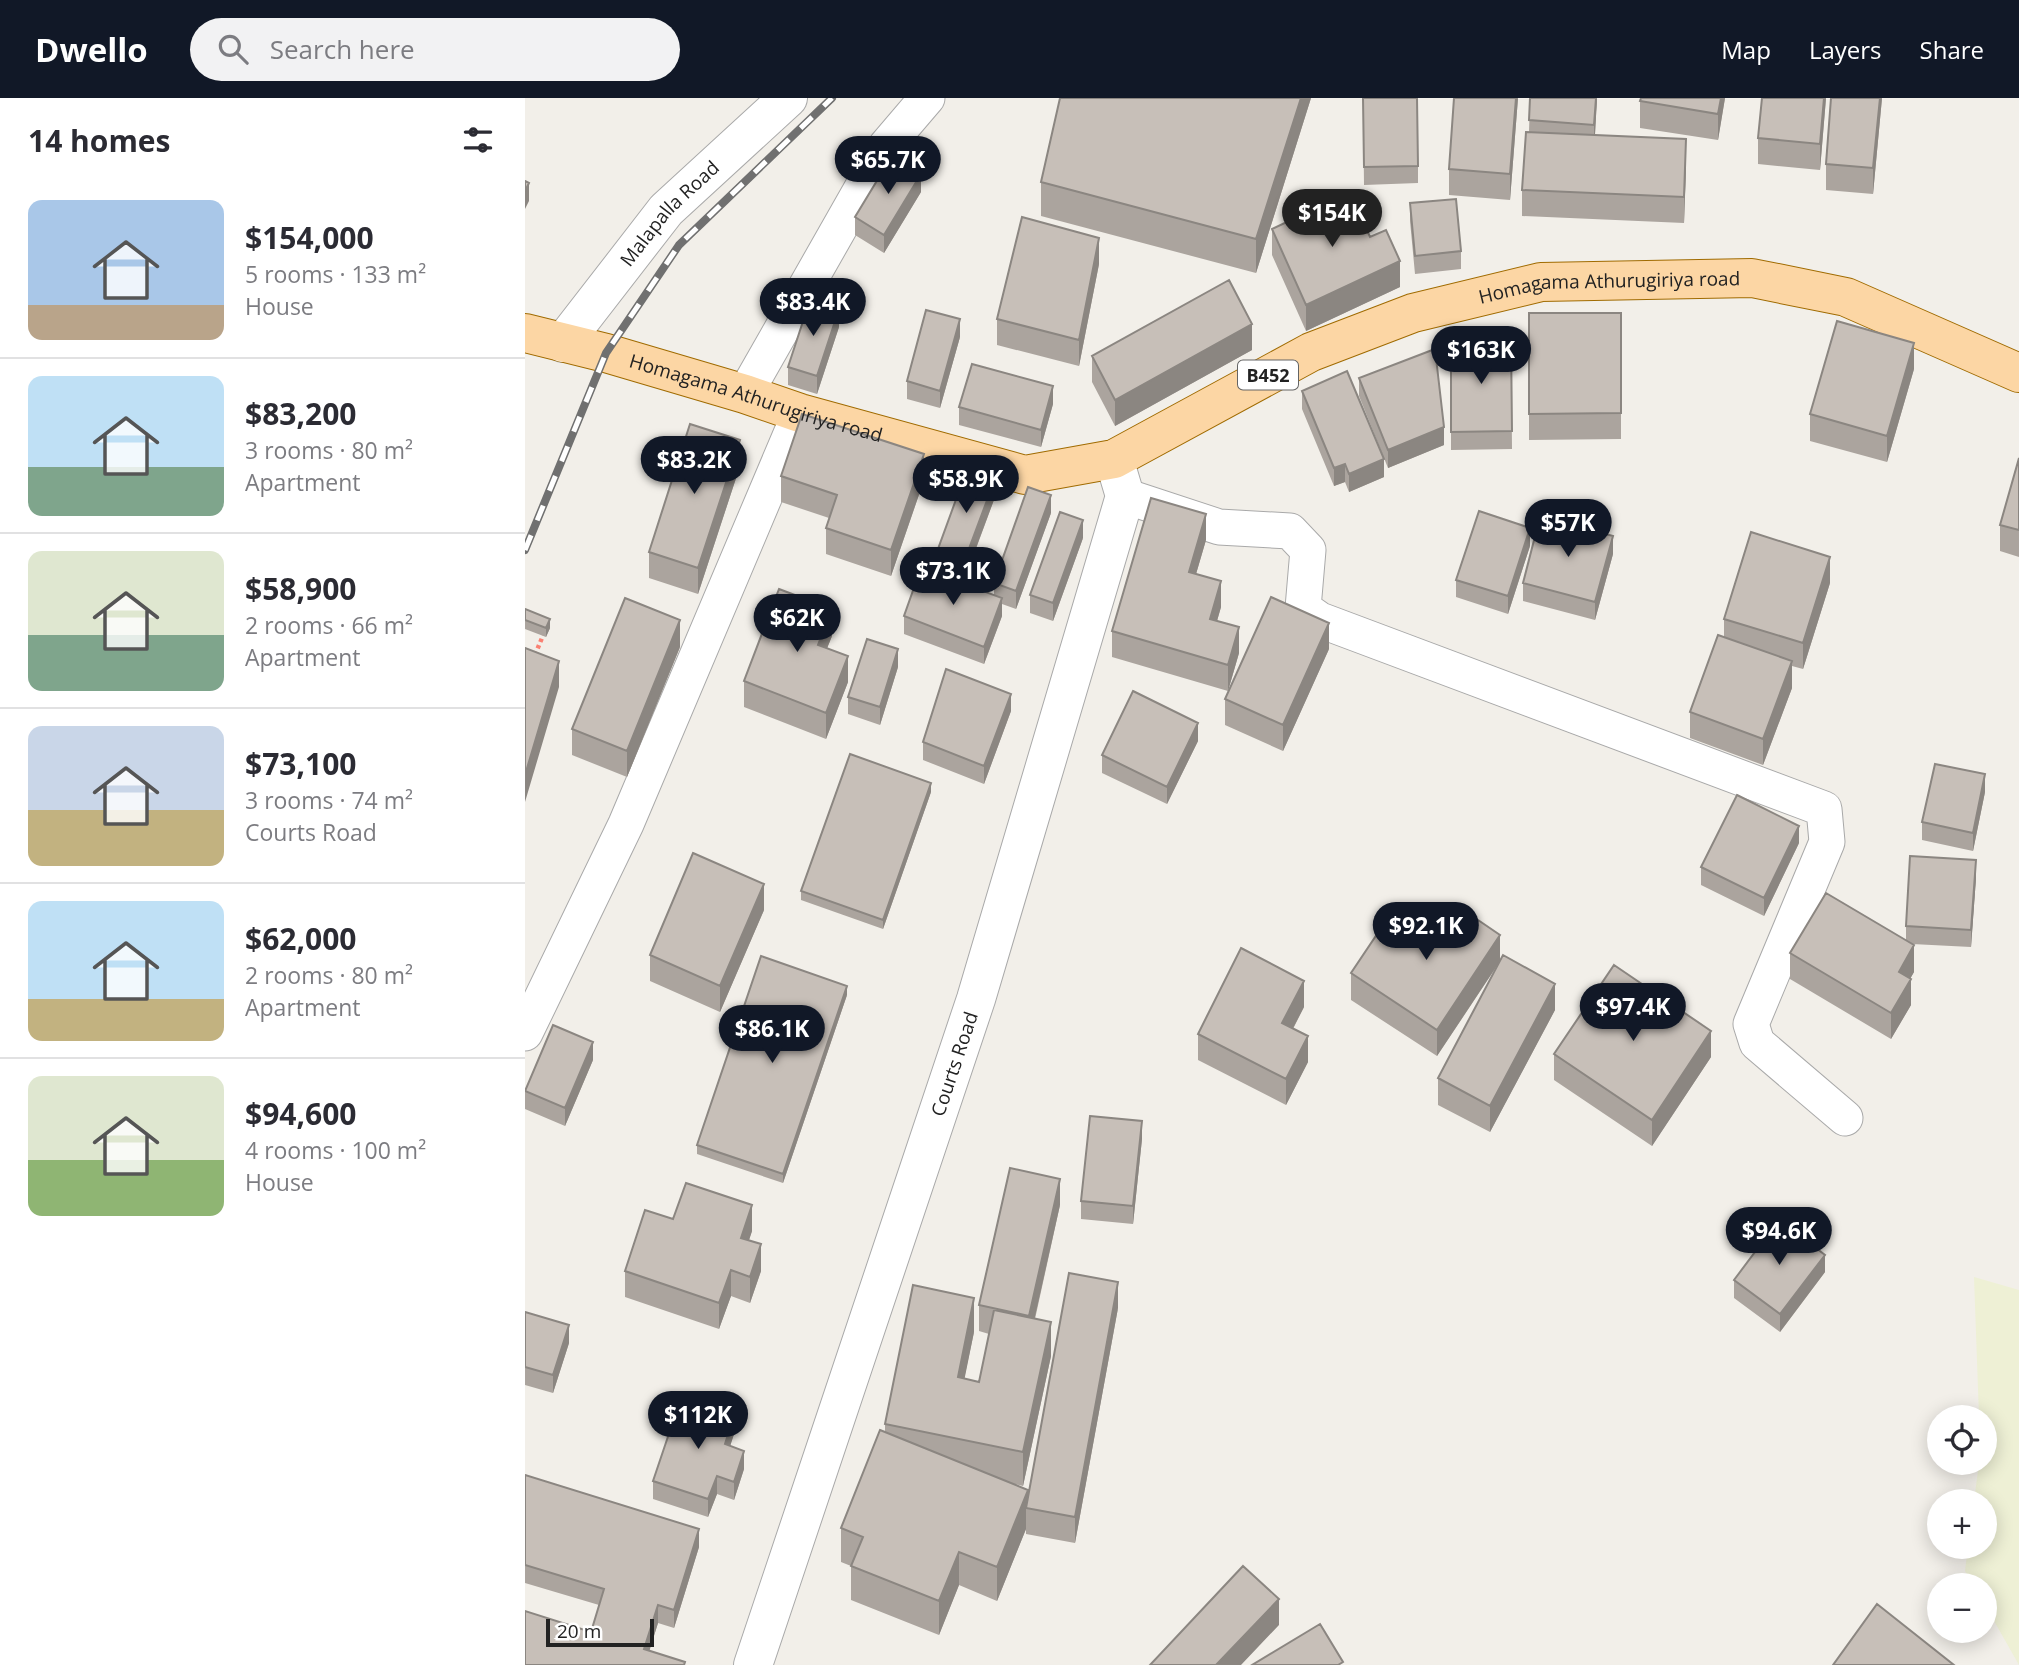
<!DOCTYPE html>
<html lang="en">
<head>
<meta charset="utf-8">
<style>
	body { margin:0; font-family:"Open Sans",sans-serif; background:#f2f2f3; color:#2b2b33; height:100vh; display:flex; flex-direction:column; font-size:26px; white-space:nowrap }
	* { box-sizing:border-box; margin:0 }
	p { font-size:23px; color:#7c7c81 }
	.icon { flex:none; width:38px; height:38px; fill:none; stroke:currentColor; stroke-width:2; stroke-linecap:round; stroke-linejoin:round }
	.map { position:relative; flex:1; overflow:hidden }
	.drawer { display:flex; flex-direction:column; background:#fff; width:525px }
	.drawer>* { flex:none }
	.fabs { position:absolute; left:1402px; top:1307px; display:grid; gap:14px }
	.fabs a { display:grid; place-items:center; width:70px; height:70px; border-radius:50%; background:#fff; box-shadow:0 4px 18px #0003; font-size:35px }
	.scale { position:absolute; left:21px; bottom:18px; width:108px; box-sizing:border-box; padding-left:7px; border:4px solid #222; border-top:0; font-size:19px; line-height:24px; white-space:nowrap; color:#222; -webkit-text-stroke:5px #fff; paint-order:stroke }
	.price { position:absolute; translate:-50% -60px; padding:0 16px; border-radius:24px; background:#111827; color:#fff; font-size:23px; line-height:46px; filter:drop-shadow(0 2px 4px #0008) }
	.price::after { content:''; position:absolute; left:50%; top:42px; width:21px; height:16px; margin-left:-10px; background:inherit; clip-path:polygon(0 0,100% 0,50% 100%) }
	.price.on { background:#222; color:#fff }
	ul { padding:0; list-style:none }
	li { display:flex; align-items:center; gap:21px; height:175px; padding:0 28px }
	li+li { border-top:2px solid #e1e1e2 }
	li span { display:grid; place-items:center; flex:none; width:196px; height:140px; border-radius:14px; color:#555 }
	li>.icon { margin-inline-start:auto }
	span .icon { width:84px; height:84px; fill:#fffc; stroke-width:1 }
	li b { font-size:30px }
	h2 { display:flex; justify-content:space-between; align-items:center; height:84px; padding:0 28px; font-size:30px }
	header { display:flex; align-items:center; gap:42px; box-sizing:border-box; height:98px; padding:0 35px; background:#111827; color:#fff }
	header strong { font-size:33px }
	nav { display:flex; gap:38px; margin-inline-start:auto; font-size:24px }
	.search { width:490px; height:63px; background:#f2f2f3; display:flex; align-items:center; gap:18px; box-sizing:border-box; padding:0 24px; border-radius:38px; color:#7c7c81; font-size:26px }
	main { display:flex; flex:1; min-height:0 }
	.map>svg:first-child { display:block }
	.farmland { fill:#eef0d5 }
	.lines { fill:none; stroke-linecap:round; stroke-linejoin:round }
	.minor-casing { stroke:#a9a9a9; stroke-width:37 }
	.tertiary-casing { stroke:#a9a9a9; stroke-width:40 }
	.primary-casing { stroke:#a06b00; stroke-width:40 }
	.path { stroke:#fa8072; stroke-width:4.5; stroke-dasharray:3.5 3.5; stroke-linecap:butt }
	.minor { stroke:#fff; stroke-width:35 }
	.tertiary { stroke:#fff; stroke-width:38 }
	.primary { stroke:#fcd6a4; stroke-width:38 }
	.rail-casing { stroke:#707070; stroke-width:8 }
	.rail { stroke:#fff; stroke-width:5; stroke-dasharray:16; stroke-linecap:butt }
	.wall { fill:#aba49e }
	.shaded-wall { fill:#8b8681 }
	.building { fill:#c7bfb8; stroke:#8b8681; stroke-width:2 }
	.labels { text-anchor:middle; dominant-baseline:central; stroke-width:7; stroke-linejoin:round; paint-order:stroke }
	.shield { fill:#fff; stroke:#646464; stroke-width:2 }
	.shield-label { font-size:18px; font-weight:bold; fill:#222 }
	.street-label { font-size:19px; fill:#222; stroke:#fff }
</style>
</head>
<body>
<header>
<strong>Dwello</strong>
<div class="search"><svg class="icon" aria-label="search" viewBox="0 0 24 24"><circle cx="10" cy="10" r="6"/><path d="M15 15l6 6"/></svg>Search here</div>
<nav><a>Map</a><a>Layers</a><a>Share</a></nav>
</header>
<main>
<section class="drawer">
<h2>14 homes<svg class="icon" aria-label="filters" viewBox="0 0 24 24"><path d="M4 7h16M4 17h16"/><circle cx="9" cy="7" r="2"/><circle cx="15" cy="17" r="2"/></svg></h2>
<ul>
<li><span style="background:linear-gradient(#a9c7e8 75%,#b9a48a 0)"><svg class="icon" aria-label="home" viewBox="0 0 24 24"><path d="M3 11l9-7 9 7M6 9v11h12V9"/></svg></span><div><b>$154,000</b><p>5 rooms · 133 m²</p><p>House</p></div></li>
<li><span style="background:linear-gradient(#bfe0f5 65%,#7fa58c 0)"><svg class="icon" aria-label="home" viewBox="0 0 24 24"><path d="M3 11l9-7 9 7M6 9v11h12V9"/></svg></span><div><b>$83,200</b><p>3 rooms · 80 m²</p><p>Apartment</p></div></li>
<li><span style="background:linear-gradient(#dfe7d0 60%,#7fa58c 0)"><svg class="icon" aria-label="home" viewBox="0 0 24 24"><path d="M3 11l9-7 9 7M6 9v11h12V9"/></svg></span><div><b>$58,900</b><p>2 rooms · 66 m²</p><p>Apartment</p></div></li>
<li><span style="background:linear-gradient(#c9d6e8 60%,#c2b280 0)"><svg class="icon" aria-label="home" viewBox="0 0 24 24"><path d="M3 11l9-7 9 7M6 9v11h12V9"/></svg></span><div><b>$73,100</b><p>3 rooms · 74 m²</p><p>Courts Road</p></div></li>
<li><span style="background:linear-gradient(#bfe0f5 70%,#c2b280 0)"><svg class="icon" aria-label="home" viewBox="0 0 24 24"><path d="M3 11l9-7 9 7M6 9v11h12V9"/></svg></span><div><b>$62,000</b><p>2 rooms · 80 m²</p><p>Apartment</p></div></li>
<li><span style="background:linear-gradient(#dfe7d0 60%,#8fb573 0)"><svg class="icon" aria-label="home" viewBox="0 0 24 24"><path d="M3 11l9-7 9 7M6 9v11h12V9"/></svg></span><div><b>$94,600</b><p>4 rooms · 100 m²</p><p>House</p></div></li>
</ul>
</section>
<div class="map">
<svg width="1494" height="1567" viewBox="0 0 1494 1567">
	<rect width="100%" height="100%" fill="#f2efe9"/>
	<path class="farmland" d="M1449,1179l45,13v375l-34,-60v-19l-12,-1 -8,-14 3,-24h17v-45l-11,-1 5,-38h6v-45l-6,-1z"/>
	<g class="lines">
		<defs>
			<path id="minor" d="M220,296l141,-248 41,-48
				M600,398l94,31 71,4 18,19 -5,58 17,12 504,189 3,33 -76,182 6,19 88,75
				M0,935l101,-209 174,-411"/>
			<g id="tertiary">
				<path id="s1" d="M38,245l103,-133 122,-112"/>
				<path id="s2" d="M228,1567l223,-666 149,-503 -11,-37"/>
			</g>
			<g id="primary">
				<path id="s3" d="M0,235l81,20 139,41 55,19 225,62 89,-16 197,-107 102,-39 128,-31 211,-4 94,19 173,76"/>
			</g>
		</defs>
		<use href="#minor" class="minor-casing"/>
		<use href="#tertiary" class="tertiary-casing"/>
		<use href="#primary" class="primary-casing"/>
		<path class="path" d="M0,559l8,3 11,-27"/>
		<use href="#minor" class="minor"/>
		<use href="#tertiary" class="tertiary"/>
		<use href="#primary" class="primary"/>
		<defs>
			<path id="rail" d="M0,452l81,-197 73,-108 153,-147"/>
		</defs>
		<use href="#rail" class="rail-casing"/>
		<use href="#rail" class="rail"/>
	</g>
	<path class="wall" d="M535,0h251l-55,175 -215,-57v-34z
		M838,0l55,68v17l-54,2z
		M993,0l-8,102 -61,-5v-26z
		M1005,0h67l-2,37 91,30 -2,58 -162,-7v-26l7,-58z
		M1200,0l-7,42 -78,-12v-27z
		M1301,0l-6,72 -62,-6v-26z
		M1357,0l-9,96 -47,-4v-26z
		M396,94l-37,61 -29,-18v-18z
		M885,105l51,48v18l-46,5 -5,-53z
		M747,131l98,8 30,50 -94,44 -34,-76z
		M574,166l-20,102 -82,-21v-26z
		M1004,215h92v126l-92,1z
		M314,229l-22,67 -29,-9v-18z
		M435,239l-20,71 -33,-9v-18z
		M986,241l1,110 -61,1v-110z
		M727,252l-137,76 -23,-44v-26z
		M1389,271l-27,93 -77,-21v-27z
		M834,280l85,67 -56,23 -29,-72z
		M777,293l82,86 -35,15 -4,-10 -11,4 -32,-77z
		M528,306l-12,43 -82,-22v-18z
		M1494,360v99l-19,-6v-26z
		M215,368l-42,128 -49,-16v-26z
		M256,378l143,4 -33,96 -65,-22v-26l3,-10 -48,-16z
		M473,391l-35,95 31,11v-12l57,-70 -35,96 -14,-5v12l-18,48 -80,-30v-18l30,-43v-13z
		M558,440l-30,83 -23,-8v-18z
		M681,442l-10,34 25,33 -4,14 22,32 -11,38 -116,-34v-26z
		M1005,448l-22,68 -52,-17v-17z
		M1088,456l-18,66 -72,-19v-18z
		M1305,485l-27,86 -11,-3v22l-29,77 -73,-27v-26l34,-75v-18z
		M0,511l25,19 -4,9 -21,-8z
		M307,538l-5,12 21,34 -22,57 -82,-32v-26z
		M155,549l-53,130 -55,-22v-26z
		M804,551l-46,102 -58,-26v-26z
		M373,569l-18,58 -32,-11v-17z
		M486,613l-27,73 -61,-24v-18z
		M673,643l-31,63 -65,-31v-18z
		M406,694l-48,137 -82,-29v-9z
		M1460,694l-12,59 -51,-11v-18z
		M1274,745l-35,73 -63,-31v-18z
		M1451,780l-5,69 -59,-3 2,28 -4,7 1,26 -20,34 -101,-60v-26l116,-13v-14z
		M239,812l-44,102 -70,-31v-26z
		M912,835l63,28 55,49 -65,122 -52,-27v-27l61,-115 -62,93 -86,-56v-27z
		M322,897l-64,188 -86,-29v-9z
		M779,909l-11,22 15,33 -22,43 -88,-45v-26z
		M1029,956l157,3 -59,89 -98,-66z
		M68,962l-28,66 -40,-17v-20z
		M617,1041l-9,85 -52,-5v-18z
		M535,1107l-25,114 16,37 -28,130 -8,-2 13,12 90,-188 -43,235 -49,-9v-5l-29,72 -38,-16 -20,50 -88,-35v-34l-10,-4v-34l44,-96v-8l89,-92 -10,47 15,3 10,-48 -10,-3v-26z
		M148,1121l79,12 -3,9 12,31 -11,32 -19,-7 -12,33 -94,-32v-26z
		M1300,1174l-45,60 -46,-34v-18z
		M0,1214l44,31 -16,50 -28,-8z
		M209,1336l-4,12 14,23 -10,31 -17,-6 -9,23 -55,-18v-18z
		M0,1377l174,72 -25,81 -16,-5 -9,28 36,14 -94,-33 8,-27 -74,-22z"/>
	<path class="shaded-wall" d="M776,0h10l-55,175v-34z
		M991,0h2l-8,102v-26z
		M1071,0h1l-3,53v-26z
		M1196,0h4l-7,42v-26z
		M1299,0h2l-6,72v-26z
		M1355,0h2l-9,96v-26z
		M1161,41v26l-2,58v-26z
		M396,76v18l-37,61v-18z
		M4,85v18l-4,8v-18z
		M574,140v26l-20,102v-26z
		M875,163v26l-94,44v-26z
		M314,211v18l-22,67v-18z
		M435,221v18l-20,71v-17z
		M727,226v26l-137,76v-26z
		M1389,245v26l-27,93v-26z
		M528,288v18l-12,43v-17z
		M919,329v18l-56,23v-18z
		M215,342v26l-42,128v-26z
		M399,356v26l-33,96v-26z
		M859,361v18l-35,15v-18z
		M820,366v18l-11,4v-18z
		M473,373v18l-37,99v-18z
		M526,397v18l-35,96v-18z
		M681,416v26l-17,58v-26z
		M558,422v18l-30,83v-18z
		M1005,430v18l-22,68v-18z
		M1088,438v18l-18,66v-18z
		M1305,459v26l-27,86v-26z
		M696,483v26l-11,38v-26z
		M477,500v18l-18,48v-17z
		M307,511v27l-14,35v-26z
		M25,521v9l-4,9v-9z
		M155,522v27l-53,130v-26z
		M804,525v26l-46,102v-26z
		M714,529v26l-11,38v-26z
		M373,551v18l-18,58v-18z
		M323,558v26l-22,57v-26z
		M34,563v26l-34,115v-27z
		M1267,563v27l-29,77v-26z
		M486,596v17l-27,73v-18z
		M673,625v18l-31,63v-17z
		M1460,676v18l-12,59v-18z
		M406,685v9l-48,137v-9z
		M1274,728v17l-35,73v-18z
		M1451,762v18l-5,69v-17z
		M239,786v26l-44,102v-26z
		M975,837v26l-63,95v-26z
		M1389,847v27l-15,26v-26z
		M1386,881v26l-20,34v-26z
		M779,883v26l-22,42v-26z
		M1030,886v26l-65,122v-26z
		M322,888v9l-64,188v-9z
		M1186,933v26l-59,89v-26z
		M783,938v26l-22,43v-26z
		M68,944v18l-28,66v-18z
		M617,1023v18l-9,85v-18z
		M535,1081v26l-31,138v-27z
		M227,1107v26l-11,33v-26z
		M236,1146v27l-11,32v-26z
		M1300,1157v17l-45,60v-18z
		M206,1172v26l-12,33v-26z
		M593,1184v26l-43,235v-26z
		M449,1200v34l-16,79v-34z
		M526,1224v34l-28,130v-34z
		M44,1227v18l-16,50v-18z
		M209,1318v18l-9,28v-18z
		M219,1353v18l-10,31v-18z
		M192,1378v18l-9,23v-18z
		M503,1392v18h-2v21l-29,72v-34z
		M174,1431v18l-25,81v-18z
		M434,1454v33l-20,50v-34z
		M754,1501v26l-38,40h-25z
		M133,1507v18l-13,42 -1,-16z"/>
	<path class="building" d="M535,0h241l-45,141 -215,-57z
		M838,0h54l1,68 -54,1z
		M929,0h62l-6,76 -61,-5z
		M1005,0h66l-2,27 -65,-5z
		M1116,0h80l-3,16 -78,-13z
		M1237,0h62l-4,46 -62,-6z
		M1306,0h49l-7,70 -47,-4z
		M1001,34l160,7 -2,58 -162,-7z
		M367,58l29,18 -37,61 -29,-18z
		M0,83l4,2 -4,8z
		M825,94l20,45 16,-7 14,31 -94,44 -34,-76z
		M931,101l5,52 -46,5 -5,-53z
		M497,119l77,21 -20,102 -82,-21z
		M704,182l23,44 -137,76 -23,-44z
		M285,202l29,9 -22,67 -29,-9z
		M401,212l34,9 -20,72 -33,-10z
		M1004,215h92v100l-92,1z
		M1312,223l77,22 -27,93 -77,-22z
		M986,241l1,92 -61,1v-92z
		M910,251l9,78 -56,23 -29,-72z
		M447,266l81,22 -12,44 -82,-23z
		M822,273l37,88 -35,15 -4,-10 -11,4 -32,-77z
		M277,316l122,40 -33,96 -65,-22 11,-33 -56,-19z
		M165,326l50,16 -42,128 -49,-16z
		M1494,360v72l-19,-5z
		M445,363l28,10 -37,99 -27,-10z
		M503,389l23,8 -35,96 -22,-8z
		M626,400l55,16 -17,58 32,9 -11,38 29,8 -11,38 -116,-34z
		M954,413l51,17 -22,68 -52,-16z
		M535,414l23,8 -30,83 -23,-8z
		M1015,419l73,19 -18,66 -72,-19z
		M1226,434l79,25 -27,86 -79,-24z
		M396,470l81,30 -18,49 -80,-31z
		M254,491l53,20 -14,36 30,11 -22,57 -82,-32z
		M746,499l58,26 -46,102 -58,-26z
		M100,500l55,22 -53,131 -55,-22z
		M0,511l25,10 -4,9 -21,-8z
		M1193,537l74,26 -29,78 -73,-27z
		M342,541l31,10 -18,58 -32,-10z
		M0,550l34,13 -34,114z
		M421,571l65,25 -27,72 -61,-24z
		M608,593l65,32 -31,64 -65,-32z
		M325,656l81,29 -48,137 -82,-29z
		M1410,666l50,10 -12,59 -51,-11z
		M1212,697l62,31 -35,72 -63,-31z
		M168,755l71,31 -44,102 -70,-31z
		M1385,758l66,4 -5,70 -65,-4z
		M1301,795l88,52 -15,27 12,7 -20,34 -101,-60z
		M931,807l44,30 -63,95 -86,-57 45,-67 41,27z
		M716,850l63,33 -22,42 26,13 -22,43 -88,-45z
		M978,857l52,29 -65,122 -52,-28z
		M236,858l86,30 -64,188 -86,-29z
		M1089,867l97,66 -59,89 -98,-66z
		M28,927l40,17 -28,66 -40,-17z
		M565,1018l52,5 -9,85 -52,-5z
		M485,1070l50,11 -31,137 -50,-11z
		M161,1085l66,22 -11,33 20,6 -11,33 -19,-7 -12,33 -94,-32 20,-61 28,9z
		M1254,1122l46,35 -45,59 -46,-34z
		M544,1175l49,9 -43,235 -49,-9z
		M388,1187l61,13 -16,79 21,5 15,-72 57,12 -28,130 -138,-28z
		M0,1214l44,13 -16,50 -28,-8z
		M156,1300l53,18 -9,28 19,7 -10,31 -17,-6 -9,23 -55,-18z
		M355,1332l148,60 -31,77 -38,-15 -20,49 -88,-35 12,-29 -22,-9z
		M0,1377l174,54 -25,81 -16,-5 -14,44 41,13 -1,3h-159v-54l66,21 13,-43 -79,-24z
		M718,1468l36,33 -63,66h-66z
		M1352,1506l77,61h-121z
		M795,1526l23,38 -5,3h-86z"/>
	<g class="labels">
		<rect class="shield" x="713" y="262.5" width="60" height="29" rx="5"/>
		<g class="shield-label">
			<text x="743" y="277">B452</text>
		</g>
		<g class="street-label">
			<text stroke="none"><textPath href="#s1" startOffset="168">Malapalla Road</textPath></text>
			<text stroke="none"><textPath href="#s3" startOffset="1143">Homagama Athurugiriya road</textPath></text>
			<text stroke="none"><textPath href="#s3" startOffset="240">Homagama Athurugiriya road</textPath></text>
			<text stroke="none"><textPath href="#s2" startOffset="634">Courts Road</textPath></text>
		</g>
	</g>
</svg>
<div class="fabs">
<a><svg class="icon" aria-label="locate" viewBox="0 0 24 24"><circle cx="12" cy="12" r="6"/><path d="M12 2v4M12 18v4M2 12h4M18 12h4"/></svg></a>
<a>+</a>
<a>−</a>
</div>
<div class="scale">20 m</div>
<b class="price" style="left:363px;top:98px">$65.7K</b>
<b class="price on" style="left:807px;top:151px">$154K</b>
<b class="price" style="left:288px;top:240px">$83.4K</b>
<b class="price" style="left:956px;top:288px">$163K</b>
<b class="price" style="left:169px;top:398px">$83.2K</b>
<b class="price" style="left:441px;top:417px">$58.9K</b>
<b class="price" style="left:1043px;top:461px">$57K</b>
<b class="price" style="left:428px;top:509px">$73.1K</b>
<b class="price" style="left:272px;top:556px">$62K</b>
<b class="price" style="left:901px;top:864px">$92.1K</b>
<b class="price" style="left:1108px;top:945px">$97.4K</b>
<b class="price" style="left:247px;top:967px">$86.1K</b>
<b class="price" style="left:1254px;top:1169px">$94.6K</b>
<b class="price" style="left:173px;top:1353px">$112K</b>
</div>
</main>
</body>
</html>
